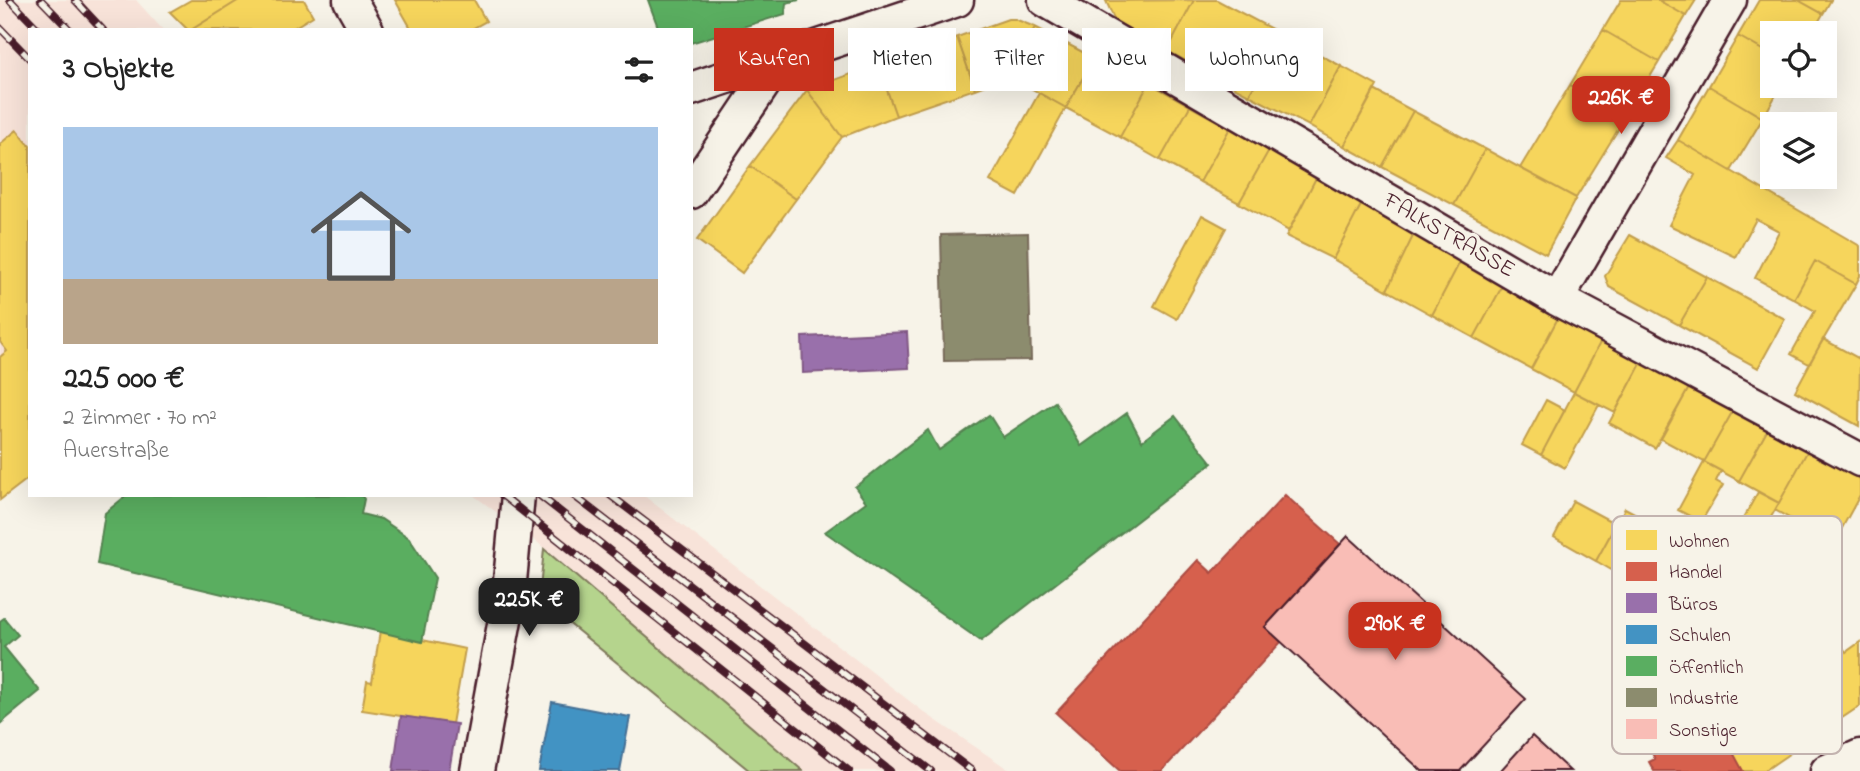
<!DOCTYPE html>
<html lang="de">
<head>
<meta charset="utf-8">
<style>
	body { margin:0; font-family:"Indie Flower",sans-serif; background:#f6f6f6; color:#222; height:100vh; display:flex; flex-direction:column; font-size:26px; white-space:nowrap }
	* { box-sizing:border-box; margin:0 }
	p { font-size:23px; color:#767676 }
	.icon { flex:none; width:38px; height:38px; fill:none; stroke:currentColor; stroke-width:2; stroke-linecap:round; stroke-linejoin:round }
	.map { position:relative; flex:1; overflow:hidden }
	.side { position:absolute; left:28px; top:28px; width:665px; height:469px; display:flex; flex-direction:column; background:#fff; border-radius:0px; box-shadow:0 7px 28px #0002 }
	.side>* { flex:none }
	.hud { position:absolute; left:714px; top:28px; width:665px; height:63px; display:flex; gap:14px }
	.controls { position:absolute; left:1760px; top:21px; display:grid; gap:14px }
	.controls a { display:grid; place-items:center; width:77px; height:77px; border-radius:0px; background:#fff; box-shadow:0 7px 28px #0002; font-size:35px }
	.price { position:absolute; translate:-50% -60px; padding:0 16px; border-radius:14px; background:#c8321e; color:#fff; font-size:23px; line-height:46px; filter:drop-shadow(0 2px 4px #0008) }
	.price::after { content:''; position:absolute; left:50%; top:42px; width:21px; height:16px; margin-left:-10px; background:inherit; clip-path:polygon(0 0,100% 0,50% 100%) }
	.price.selected { background:#222; color:#fff }
	ul { padding:0; list-style:none }
	li { display:grid; align-content:center; gap:14px; height:371px; padding:0 35px }
	li+li { border-top:2px solid #e0e0e0 }
	li span { display:grid; place-items:center; height:217px; border-radius:0px; color:#555 }
	li>.icon { margin-inline-start:auto }
	span .icon { width:126px; height:126px; fill:#fffc; stroke-width:1 }
	li b { font-size:30px }
	h2 { display:flex; justify-content:space-between; align-items:center; height:84px; padding:0 35px; font-size:30px }
	.pill { padding:0 24px; border-radius:0px; background:#fff; box-shadow:0 7px 28px #0002; font-size:24px; line-height:63px }
	.pill.selected { background:#c8321e; color:#fff }
	.map>svg:first-child { display:block }
	.built { fill:#f8e3d9 }
	.green { fill:#b5d48d; stroke:#807a5c; stroke-width:2 }
	.homes { fill:#f6d55c; stroke:#c29e4d; stroke-width:2 }
	.shops { fill:#d6604d; stroke:#ac4c43; stroke-width:2 }
	.offices { fill:#9970ab; stroke:#815885; stroke-width:2 }
	.schools { fill:#4393c3; stroke:#457095; stroke-width:2 }
	.public { fill:#5aae61; stroke:#558351; stroke-width:2 }
	.industry { fill:#8c8c6e; stroke:#786b5a; stroke-width:2 }
	.building { fill:#f9bdb6; stroke:#4a1f2b; stroke-width:2 }
	.lines { fill:none; stroke-linecap:round; stroke-linejoin:round }
	.minor-casing { stroke:#4a1f2b; stroke-width:37 }
	.minor { stroke:#f7f3e8; stroke-width:32 }
	.rail-casing { stroke:#4a1f2b; stroke-width:8 }
	.rail { stroke:#f7f3e8; stroke-width:5; stroke-dasharray:16; stroke-linecap:butt }
	.labels { text-anchor:middle; dominant-baseline:central; stroke-width:7; stroke-linejoin:round; paint-order:stroke }
	.street-label { font-size:23px; fill:#4a1f2b; stroke:#f7f3e8 }
	.key { fill:#f7f3e8; stroke:#c3b3af; stroke-width:2 }
	.key-label { font-size:19px; fill:#4a1f2b }
</style>
</head>
<body>
<div class="map">
<svg width="1860" height="771" viewBox="0 0 1860 771">
	<rect width="100%" height="100%" fill="#f7f3e8"/>
	<filter id="ink" filterUnits="userSpaceOnUse"><feTurbulence type="fractalNoise" baseFrequency=".0143" numOctaves="2"/><feDisplacementMap in="SourceGraphic" scale="14" xChannelSelector="R" yChannelSelector="G"/><feConvolveMatrix kernelMatrix="1 2 1 2 8 2 1 2 1" color-interpolation-filters="sRGB"/></filter>
	<g filter="url(#ink)">
		<path class="built" d="M0,0h136l27,30h-133v447l-30,23z
			M473,495h170l282,218 86,58h-208l-266,-229z"/>
		<path class="green" d="M544,549l259,222h-53l-211,-172z"/>
		<path class="homes" d="M191,0h48l-48,30h-3l-18,-18z
			M239,0h65l9,16 -23,14h-99z
			M395,0h79l12,21 -16,9h-58z
			M1194,0l-27,51 -52,-30 -9,-20z
			M1194,0h23l66,35 -34,60 -82,-44z
			M1621,0h37l28,16 -27,46 -56,-32z
			M1658,0h38l-10,16z
			M1759,0h39l25,14 -11,19h-39v23l-35,-20z
			M1798,0h33l-8,14z
			M1008,19h7l20,8 -26,49 -34,13 -18,-52z
			M1035,27l59,31 -28,50 -57,-32z
			M1603,30l56,32 -32,53 -57,-30z
			M1283,35l58,31 -32,60 -60,-31z
			M1738,36l35,20v30h8l-18,32 -54,-32z
			M957,37l18,52 -79,27 -18,-52z
			M1094,58l55,25 -29,54 -54,-29z
			M878,64l18,52 -54,21 -35,-47z
			M1341,66l36,20 -33,60 -35,-20z
			M1149,83l41,23 -30,54 -40,-23z
			M1570,85l57,30 -51,83 -56,-30z
			M1709,86l54,32 -32,53 -53,-31z
			M807,90l35,47 -46,62 -46,-33z
			M1374,90l39,21 -31,56 -38,-21z
			M1039,93l27,15 -48,88 -28,-15z
			M1190,106l40,22 -30,54 -40,-22z
			M1413,111l72,38 -31,56 -72,-38z
			M1230,128l39,22 -30,53 -39,-21z
			M17,130l13,16v331l-30,23v-143l7,-6 -7,-9v-198z
			M1678,140l182,106v30l-4,8 -41,-23 -21,38 -39,-21 24,-47 -23,-12 -20,38 -67,-32 26,-50 -29,-17z
			M1485,149l91,49 -30,56 -92,-49z
			M1269,150l48,26 -28,55 -50,-28z
			M750,166l46,33 -54,74 -45,-33z
			M1317,176l45,27 -29,56 -47,-23z
			M1362,203l53,29 -28,58 -54,-31z
			M1202,215l24,13 -49,91 -23,-13z
			M1415,232l47,26 -30,57 -45,-25z
			M1630,235l77,42 -28,48 -70,-38 -4,-11z
			M1462,258l42,25 -30,55 -42,-23z
			M1815,261l41,23 -47,80 -18,-10 24,-43 -21,-12z
			M1707,277l78,42 -27,49 -79,-43z
			M1504,283l55,33 -28,53 -57,-31z
			M1559,316l43,23 -28,53 -43,-23z
			M1602,339l41,21 -28,53 -41,-21z
			M1823,339l37,20 -1,67 -64,-35z
			M1643,360l47,26 -35,62 -46,-25z
			M1690,386l44,23 -30,53 -43,-23z
			M1574,392l25,13 -34,63 -24,-13z
			M1546,400l19,10 -24,45 -19,-10z
			M1734,409l34,20 -29,52 -35,-19z
			M1768,429l40,21 -29,53 -40,-22z
			M1808,450l52,29v16l-26,48 -59,-33z
			M1704,462l17,9 -5,10 7,4 -22,37 -23,-12z
			M1758,492l21,11 -59,105 -21,-11z
			M1573,501l43,23 -20,37 -42,-24z
			M1625,508l43,23 -29,55 -43,-25z
			M1827,625l19,27 14,-10v64l-30,20 -35,-52 -9,-7 4,-7 16,7 4,-4 -16,-18z
			M380,631l85,18 -13,75 -90,-14 5,-29 5,1z
			M1799,679l31,47 -66,45h-21l-22,-38 16,-11 -6,-8 14,-10 5,8z"/>
		<path class="shops" d="M1285,495l55,49 -75,83 16,15 -119,129h-42l-64,-58 142,-153 14,13z
			M1696,715l28,21 19,35h-89l-5,-9 6,-3 -9,-18z"/>
		<path class="offices" d="M907,332l2,36 -106,5 -1,-36z
			M401,716l56,8 -8,47h-56z"/>
		<path class="schools" d="M552,702l78,15 -10,54h-81z"/>
		<path class="public" d="M648,0h151l-13,3 -1,11 -94,29v-13h-32z
			M1055,402l26,44 46,-33 15,28 33,-25 37,47 -231,178 -156,-109 41,-30 -11,-15 73,-57 11,20 50,-35 14,22z
			M127,495h234l3,4 -3,15 20,5 28,19 26,40 -13,64 -325,-78 8,-51z
			M4,618l14,17 -14,12 36,44 -40,33v-103z"/>
		<path class="industry" d="M1028,233l3,127 -87,1 -3,-126z"/>
		<path class="building" d="M1348,536l178,163 -66,72h-38l-157,-144z
			M1532,736l12,11 26,24h-70z"/>
		<g class="lines">
			<defs>
				<path id="minor" d="M350,0l17,30
					M1045,0l512,299 303,161
					M691,89l266,-89
					M691,192l90,-134
					M1557,299l173,-299
					M477,771l31,-168 10,-108
					M1827,771l33,-15"/>
			</defs>
			<use href="#minor" class="minor-casing"/>
			<use href="#minor" class="minor"/>
			<defs>
				<path id="rail" d="M10,0l29,30
					M41,0l29,30
					M75,0l28,30
					M0,28l30,31
					M502,495l347,276
					M539,495l351,276
					M573,495l358,276
					M610,495l362,276"/>
			</defs>
			<use href="#rail" class="rail-casing"/>
			<use href="#rail" class="rail"/>
		</g>
	</g>
	<g class="labels">
		<g class="street-label">
			<text transform="translate(1449 236) rotate(30)">FALKSTRASSE</text>
		</g>
	</g>
	<rect x="1612" y="516" width="230" height="238" rx="10" class="key"/>
	<rect x="1626" y="530" width="31" height="20" fill="#f6d55c"/>
	<rect x="1626" y="562" width="31" height="19" fill="#d6604d"/>
	<rect x="1626" y="593" width="31" height="20" fill="#9970ab"/>
	<rect x="1626" y="625" width="31" height="19" fill="#4393c3"/>
	<rect x="1626" y="656" width="31" height="20" fill="#5aae61"/>
	<rect x="1626" y="688" width="31" height="19" fill="#8c8c6e"/>
	<rect x="1626" y="719" width="31" height="20" fill="#f9bdb6"/>
	<g class="key-label">
		<text x="1669" y="547">Wohnen</text>
		<text x="1669" y="578">Handel</text>
		<text x="1669" y="610">Büros</text>
		<text x="1669" y="641">Schulen</text>
		<text x="1669" y="673">Öffentlich</text>
		<text x="1669" y="704">Industrie</text>
		<text x="1669" y="736">Sonstige</text>
	</g>
</svg>
<div class="controls">
<a><svg class="icon" aria-label="locate" viewBox="0 0 24 24"><circle cx="12" cy="12" r="6"/><path d="M12 2v4M12 18v4M2 12h4M18 12h4"/></svg></a>
<a><svg class="icon" aria-label="layers" viewBox="0 0 24 24"><path d="M12 4l9 5-9 5-9-5zM3 14l9 5 9-5"/></svg></a>
</div>
<b class="price" style="left:1621px;top:136px">226K €</b>
<b class="price selected" style="left:529px;top:638px">225K €</b>
<b class="price" style="left:1395px;top:662px">290K €</b>
<div class="hud">
<a class="pill selected">Kaufen</a>
<a class="pill">Mieten</a>
<a class="pill">Filter</a>
<a class="pill">Neu</a>
<a class="pill">Wohnung</a>
</div>
<section class="side">
<h2>3 Objekte<svg class="icon" aria-label="filters" viewBox="0 0 24 24"><path d="M4 7h16M4 17h16"/><circle cx="9" cy="7" r="2"/><circle cx="15" cy="17" r="2"/></svg></h2>
<ul>
<li><span style="background:linear-gradient(#a9c7e8 70%,#b9a48a 0)"><svg class="icon" aria-label="home" viewBox="0 0 24 24"><path d="M3 11l9-7 9 7M6 9v11h12V9"/></svg></span><div><b>225 000 €</b><p>2 Zimmer · 70 m²</p><p>Auerstraße</p></div></li>
</ul>
</section>
</div>
</body>
</html>
